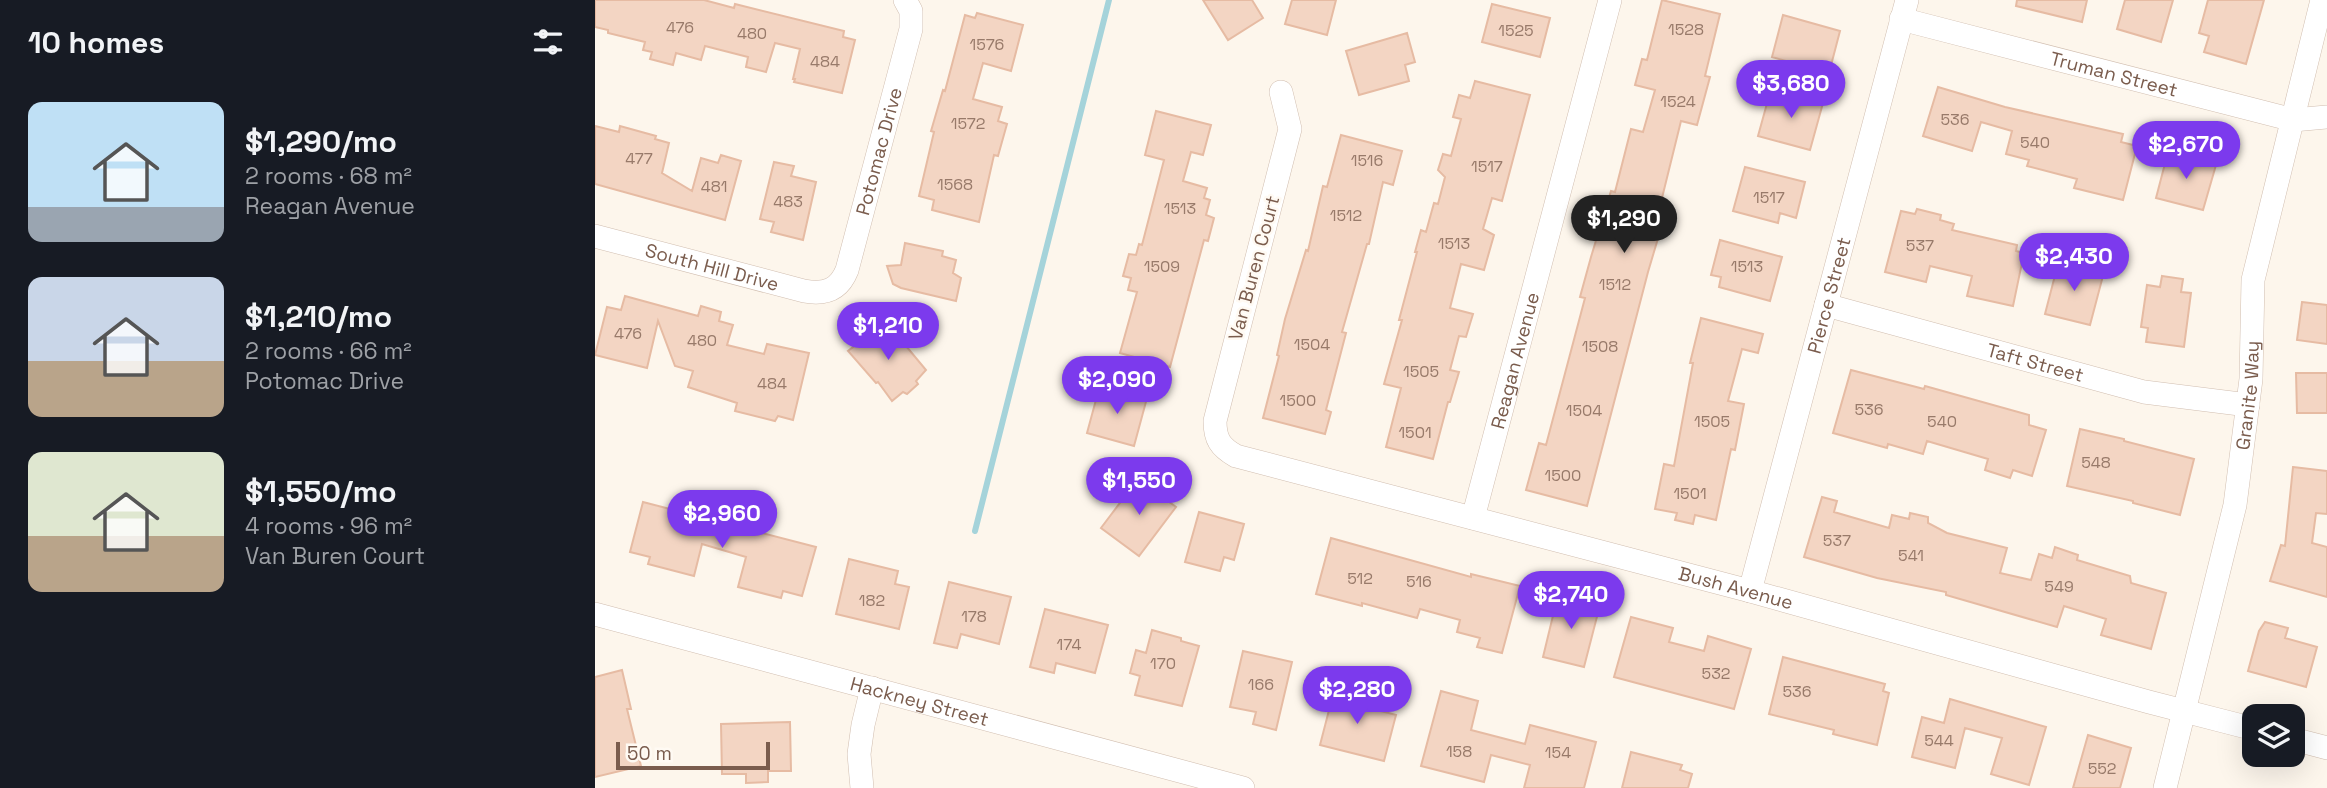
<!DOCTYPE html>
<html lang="en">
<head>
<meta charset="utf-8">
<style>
	body { margin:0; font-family:"Space Grotesk",sans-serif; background:#20242c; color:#f1f3f6; height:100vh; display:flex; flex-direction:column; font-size:26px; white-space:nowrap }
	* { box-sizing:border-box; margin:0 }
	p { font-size:23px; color:#9ea1a6 }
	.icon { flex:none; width:38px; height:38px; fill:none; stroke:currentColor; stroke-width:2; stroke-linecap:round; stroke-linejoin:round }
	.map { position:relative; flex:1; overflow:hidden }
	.details { display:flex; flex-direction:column; background:#171b24; width:595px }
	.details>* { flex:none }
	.controls { position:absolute; left:1647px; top:704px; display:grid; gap:14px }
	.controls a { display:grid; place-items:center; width:63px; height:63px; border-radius:14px; background:#171b24; box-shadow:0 7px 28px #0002; font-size:35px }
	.scale { position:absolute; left:21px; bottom:18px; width:154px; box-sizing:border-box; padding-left:7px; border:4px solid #7a5c4d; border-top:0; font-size:19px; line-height:24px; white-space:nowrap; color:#7a5c4d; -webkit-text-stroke:5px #fffaf3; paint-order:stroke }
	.price { position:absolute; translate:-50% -60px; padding:0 16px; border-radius:24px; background:#7c3aed; color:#fff; font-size:23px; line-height:46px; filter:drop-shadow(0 2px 4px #0008) }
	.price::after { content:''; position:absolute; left:50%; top:42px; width:21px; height:16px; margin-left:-10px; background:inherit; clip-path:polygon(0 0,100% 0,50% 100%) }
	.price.active { background:#222; color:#fff }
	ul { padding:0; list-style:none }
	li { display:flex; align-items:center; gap:21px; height:175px; padding:0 28px }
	li span { display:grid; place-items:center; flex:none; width:196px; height:140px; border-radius:14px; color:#555 }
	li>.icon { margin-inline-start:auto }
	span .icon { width:84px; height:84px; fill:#fffc; stroke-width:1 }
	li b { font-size:30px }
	h2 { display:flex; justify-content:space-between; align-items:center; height:84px; padding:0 28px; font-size:30px }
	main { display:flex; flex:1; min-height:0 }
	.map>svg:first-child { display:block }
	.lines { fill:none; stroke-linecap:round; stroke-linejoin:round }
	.stream { stroke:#a5d3da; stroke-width:6 }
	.building { fill:#f3d5c3; stroke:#e6bba3; stroke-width:2 }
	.minor-casing { stroke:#d1beb0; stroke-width:24 }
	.minor { stroke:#fff; stroke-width:23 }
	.labels { text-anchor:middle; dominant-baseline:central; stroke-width:5; stroke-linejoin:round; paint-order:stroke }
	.number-label { font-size:16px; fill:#987a6a }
	.street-label { font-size:19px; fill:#7a5c4d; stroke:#fffaf3 }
</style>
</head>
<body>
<main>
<section class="details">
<h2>10 homes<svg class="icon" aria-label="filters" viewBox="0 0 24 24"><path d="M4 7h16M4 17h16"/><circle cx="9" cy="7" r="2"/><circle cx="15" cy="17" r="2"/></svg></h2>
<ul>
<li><span style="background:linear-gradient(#bfe0f5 75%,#9aa5b1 0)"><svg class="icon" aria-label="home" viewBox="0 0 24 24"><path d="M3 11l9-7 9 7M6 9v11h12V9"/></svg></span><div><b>$1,290/mo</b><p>2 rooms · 68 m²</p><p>Reagan Avenue</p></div></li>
<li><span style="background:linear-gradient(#c9d6e8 60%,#b9a48a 0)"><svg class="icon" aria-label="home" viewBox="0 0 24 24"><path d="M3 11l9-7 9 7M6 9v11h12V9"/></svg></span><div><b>$1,210/mo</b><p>2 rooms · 66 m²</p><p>Potomac Drive</p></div></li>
<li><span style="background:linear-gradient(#dfe7d0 60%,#b9a48a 0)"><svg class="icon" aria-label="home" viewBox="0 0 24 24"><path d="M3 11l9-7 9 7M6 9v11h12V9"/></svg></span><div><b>$1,550/mo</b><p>4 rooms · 96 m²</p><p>Van Buren Court</p></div></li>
</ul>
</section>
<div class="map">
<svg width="1732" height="788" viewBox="0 0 1732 788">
	<rect width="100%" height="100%" fill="#fdf6ec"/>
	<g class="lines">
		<path class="stream" d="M380,531l134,-531"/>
	</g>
	<path class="building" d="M0,0h109l30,8 1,-4 109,27 -1,6 12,3 -13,53 -48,-11 1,-3h-2l7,-30 -25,-6 -9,29 -20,-5 2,-10 -43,-11 -4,14 -25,-7 -3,12 -23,-6 2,-7 -9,-2 2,-8 -37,-9v-3l-13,-3z
		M608,0h49l11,18 -35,22z
		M697,0h44l-9,35 -42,-11z
		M1067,0l58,14 -15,62 5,1 -13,48 -16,-4 -21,85 7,2 -19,64 -61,234 -61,-16 13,-47 7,2 39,-147 -5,-1 11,-40 20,-66 4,1 16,-63 12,3 12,-42 -20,-5 7,-26 5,1z
		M1422,0h70l-5,22 -66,-16z
		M1530,0h48l-12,42 -44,-13z
		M1613,0h56l-18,64 -42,-12 5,-16 -10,-3z
		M897,4l58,14 -10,39 -58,-15z
		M382,13l46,12 -12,46 -28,-8 -10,36 29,8 -4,14 9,3 -9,32 -4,-1 -15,67 -47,-12 2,-10 -15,-4 15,-64 -3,-1 12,-41 2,1 20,-76 10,3z
		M1188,15l57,16 -11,42 -57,-16z
		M812,33l8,29 -10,3 4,16 -50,14 -13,-44z
		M880,81l55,14 -28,106 -10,-3 -9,31 11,6 -10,35 -23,-6 -11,44 23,6 -7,23 -7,-1 -9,34 9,2 -9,30h-2l-15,57 -47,-12 15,-59 -17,-4 18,-64h-3l18,-68h-2l6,-22 5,2 8,-29 4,1 7,-27 -7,-7 5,-16 8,2 10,-37 -8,-2 6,-22 11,3z
		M1343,87l67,20 118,27 -2,8 16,4 -14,54 -49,-12 3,-9 -50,-13 2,-6 -23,-6 6,-23 -31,-9 -9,29 -49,-15z
		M1176,89l52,14 -13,47 -52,-14z
		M561,111l55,14 -8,30 -12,-3 -8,29 24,7 -3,10 6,2 -4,15 8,3 -6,23 -4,-1 -34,127 -50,-14 17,-61 -9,-2 3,-12 -8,-2 6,-22 7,1 3,-11 3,1 22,-85 -19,-5z
		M0,126l24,6 1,-6 36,10 -1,3 14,4 -7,30 30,18 9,-33 17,5 3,-8 20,6 -16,59 -130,-36z
		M746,135l61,16 -9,34 -10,-3 -14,62h-2l-25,88 4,1 -20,77 5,2 -6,22 -62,-16 16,-62 -2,-1 8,-36 21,-69 2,1 15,-65 4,1z
		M1573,152l48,13 -13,45 -47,-12z
		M179,162l20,4 -3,10 25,6 -13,58 -32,-8 3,-10 -14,-3z
		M1150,167l60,15 -9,36 -16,-5 -2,10 -45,-12z
		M1322,209l24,6 -1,5 14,4 -2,6 65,15 -1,6 8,2 -11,53 -46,-10 5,-20 -42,-10 -4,16 -41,-10 16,-61 14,3z
		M1125,240l62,17 -12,44 -51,-14 2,-10 -10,-2z
		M310,243l38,8 -1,5 14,4 -3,13 8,5 -5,23 -55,-13 -8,-4 -6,-18 14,-1z
		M1464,260l45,12 -14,53 -45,-11z
		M1567,276l21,3 -2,13 10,1 -7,54 -38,-5 2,-14 -7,-1 6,-42 13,2z
		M30,296l73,20 3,-10 20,6 -2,9 14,4 -6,20 37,9 3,-10 42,9 -16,67 -15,-4 -3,5 -40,-10 2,-8 -49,-16 5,-16 -18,-5 -17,-45 -11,47 -52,-13 12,-48 14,3z
		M1707,302l25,3v39l-30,-4z
		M1106,318l62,16 -5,19 -16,-4 -14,52 16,3 -9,46 -4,-1 -15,71 -21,-5 -2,9 -18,-4 2,-7 -22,-4 9,-45 10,2 19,-103h-3z
		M291,322l40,48 -10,11 2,3 -11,10 -4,-2 -11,9 -14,-19 -2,1 -28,-32z
		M1256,370l73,19 1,-3 104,29v10l17,5 -14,46 -19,-6 -3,8 -25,-8 3,-11 -61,-18 -4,13 -35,-10 -1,4 -54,-15z
		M1701,373h31v40h-30z
		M505,385l47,13 -13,48 -47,-13z
		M1485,429l44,10v2l70,18 -14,56 -47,-12v-2l-66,-15z
		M1698,467l34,4v43l-11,-1 -4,30 15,4v50l-57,-16 11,-36 4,1z
		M543,479l38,28 -37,49 -38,-28z
		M1227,497l15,4 -3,11 55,16 3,-13 17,4 1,-6 18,4v6l19,10 60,15 -7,25 31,7 8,-26 13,4 3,-11 23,8 -1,5 53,16 1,7 35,10 -15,56 -50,-14 5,-16 -42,-13 -7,21 -111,-32v-3l-69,-14 -73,-21z
		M48,502l173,45 -14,49 -19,-5 -2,7 -43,-11 8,-30 -44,-13 -8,32 -46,-12 2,-7 -20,-5z
		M604,512l45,12 -10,36 -10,-3 -4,14 -35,-9z
		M736,538l140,39v-3l49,12 -18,67 -25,-6 3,-9 -23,-6 3,-12 -40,-11 -3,9 -55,-15v3l-46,-12z
		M254,559l49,12 -3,13 14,3 -10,42 -63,-15z
		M354,582l62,15 -12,47 -38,-10 -4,14 -23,-5z
		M963,595l42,10 -16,62 -41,-10z
		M450,609l63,16 -13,48 -39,-10 -2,10 -24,-6z
		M1036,617l42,11 -4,14 35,9 4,-15 43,13 -17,60 -120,-32z
		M1670,622l23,6 -3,10 32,9 -11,40 -58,-16 11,-40z
		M557,630l29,8v3l18,5 -17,60 -47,-11 5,-19 -10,-3 6,-23 10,3z
		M648,651l49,11 -16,68 -23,-6 3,-12 -26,-5z
		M1188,657l102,27 -2,7 6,2 -12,52 -44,-11 1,-4 -65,-16z
		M27,670l9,39h-4l14,57 -46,11v-100z
		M740,687l34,8 -3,12 30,8 -12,46 -64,-16z
		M846,691l37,10 -7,29 54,14 5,-19 66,17 -12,46h-60l6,-23 -39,-10 -7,27 -63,-16z
		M1355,699l96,28 -17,58 -38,-11 11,-36 -37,-10 -10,40 -43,-11 10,-40 22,6z
		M195,722l1,49h-23v11l-22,1v-9h-24l-1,-50z
		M1493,735l43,13 -11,40h-47z
		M1036,752l51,13 -2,5 12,4 -4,14h-66z"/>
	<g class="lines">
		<defs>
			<g id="minor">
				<path id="s1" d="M1306,19l392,101 34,-3"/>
				<path id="s2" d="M686,92l9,37 -75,292c0,18 5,26 21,35l514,135 399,111 105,27"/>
				<path id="s3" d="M0,236l209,55c21,4 35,-1 43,-21l64,-241v-18l-6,-11"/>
				<path id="s4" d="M1231,305l318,87 104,13"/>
				<path id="s5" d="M878,518l137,-518"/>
				<path id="s6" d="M1155,591l157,-591"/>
				<path id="s7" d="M0,614l648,174"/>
				<path d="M1698,739l34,9"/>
				<path d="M267,788l-3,-34 4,-29 9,-37"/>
				<path id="s8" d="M1570,788l70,-283 16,-126 2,-99 69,-280"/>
			</g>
		</defs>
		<use href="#minor" class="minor-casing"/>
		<use href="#minor" class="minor"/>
	</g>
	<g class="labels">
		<g class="number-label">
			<text x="85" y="27">476</text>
			<text x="1091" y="29">1528</text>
			<text x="921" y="30">1525</text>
			<text x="157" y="33">480</text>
			<text x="392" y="44">1576</text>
			<text x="230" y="61">484</text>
			<text x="1083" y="101">1524</text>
			<text x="1360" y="119">536</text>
			<text x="373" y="123">1572</text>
			<text x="1440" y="142">540</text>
			<text x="44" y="158">477</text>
			<text x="772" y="160">1516</text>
			<text x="892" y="166">1517</text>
			<text x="360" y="184">1568</text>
			<text x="119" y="186">481</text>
			<text x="1174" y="197">1517</text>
			<text x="193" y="201">483</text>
			<text x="585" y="208">1513</text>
			<text x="751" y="215">1512</text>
			<text x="859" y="243">1513</text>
			<text x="1325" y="245">537</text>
			<text x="567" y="266">1509</text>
			<text x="1152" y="266">1513</text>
			<text x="1020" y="284">1512</text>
			<text x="33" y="333">476</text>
			<text x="107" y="340">480</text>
			<text x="717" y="344">1504</text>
			<text x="1005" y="346">1508</text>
			<text x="826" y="371">1505</text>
			<text x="177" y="383">484</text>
			<text x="703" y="400">1500</text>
			<text x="1274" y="409">536</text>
			<text x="989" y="410">1504</text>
			<text x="1117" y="421">1505</text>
			<text x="1347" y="421">540</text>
			<text x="820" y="432">1501</text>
			<text x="1501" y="462">548</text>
			<text x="968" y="475">1500</text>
			<text x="1095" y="493">1501</text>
			<text x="1242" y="540">537</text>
			<text x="1316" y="555">541</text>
			<text x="765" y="578">512</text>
			<text x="824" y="581">516</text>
			<text x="1464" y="586">549</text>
			<text x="277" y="600">182</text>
			<text x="379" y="616">178</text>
			<text x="474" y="644">174</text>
			<text x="568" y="663">170</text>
			<text x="1121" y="673">532</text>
			<text x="666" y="684">166</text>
			<text x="1202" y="691">536</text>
			<text x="1344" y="740">544</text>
			<text x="864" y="751">158</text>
			<text x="963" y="752">154</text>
			<text x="1507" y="768">552</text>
		</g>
		<g class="street-label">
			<text stroke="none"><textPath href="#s1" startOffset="220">Truman Street</textPath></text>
			<text stroke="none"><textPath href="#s3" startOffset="392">Potomac Drive</textPath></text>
			<text stroke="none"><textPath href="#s3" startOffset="121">South Hill Drive</textPath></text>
			<text transform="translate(659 268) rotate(-75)">Van Buren Court</text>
			<text stroke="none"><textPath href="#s6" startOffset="306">Pierce Street</textPath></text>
			<text stroke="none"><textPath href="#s5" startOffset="163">Reagan Avenue</textPath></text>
			<text stroke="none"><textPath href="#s4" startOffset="217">Taft Street</textPath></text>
			<text stroke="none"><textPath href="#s8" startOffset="402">Granite Way</textPath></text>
			<text stroke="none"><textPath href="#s2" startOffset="900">Bush Avenue</textPath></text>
			<text stroke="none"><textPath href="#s7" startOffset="336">Hackney Street</textPath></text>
		</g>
	</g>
</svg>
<div class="controls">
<a><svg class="icon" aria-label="layers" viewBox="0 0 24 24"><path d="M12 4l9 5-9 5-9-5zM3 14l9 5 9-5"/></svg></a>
</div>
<div class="scale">50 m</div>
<b class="price" style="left:1196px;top:120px">$3,680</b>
<b class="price" style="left:1591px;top:181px">$2,670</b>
<b class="price active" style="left:1029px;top:255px">$1,290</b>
<b class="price" style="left:1479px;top:293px">$2,430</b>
<b class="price" style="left:293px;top:362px">$1,210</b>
<b class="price" style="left:522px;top:416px">$2,090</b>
<b class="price" style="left:544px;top:517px">$1,550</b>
<b class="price" style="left:127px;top:550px">$2,960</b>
<b class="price" style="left:976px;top:631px">$2,740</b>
<b class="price" style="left:762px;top:726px">$2,280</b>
</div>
</main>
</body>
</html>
